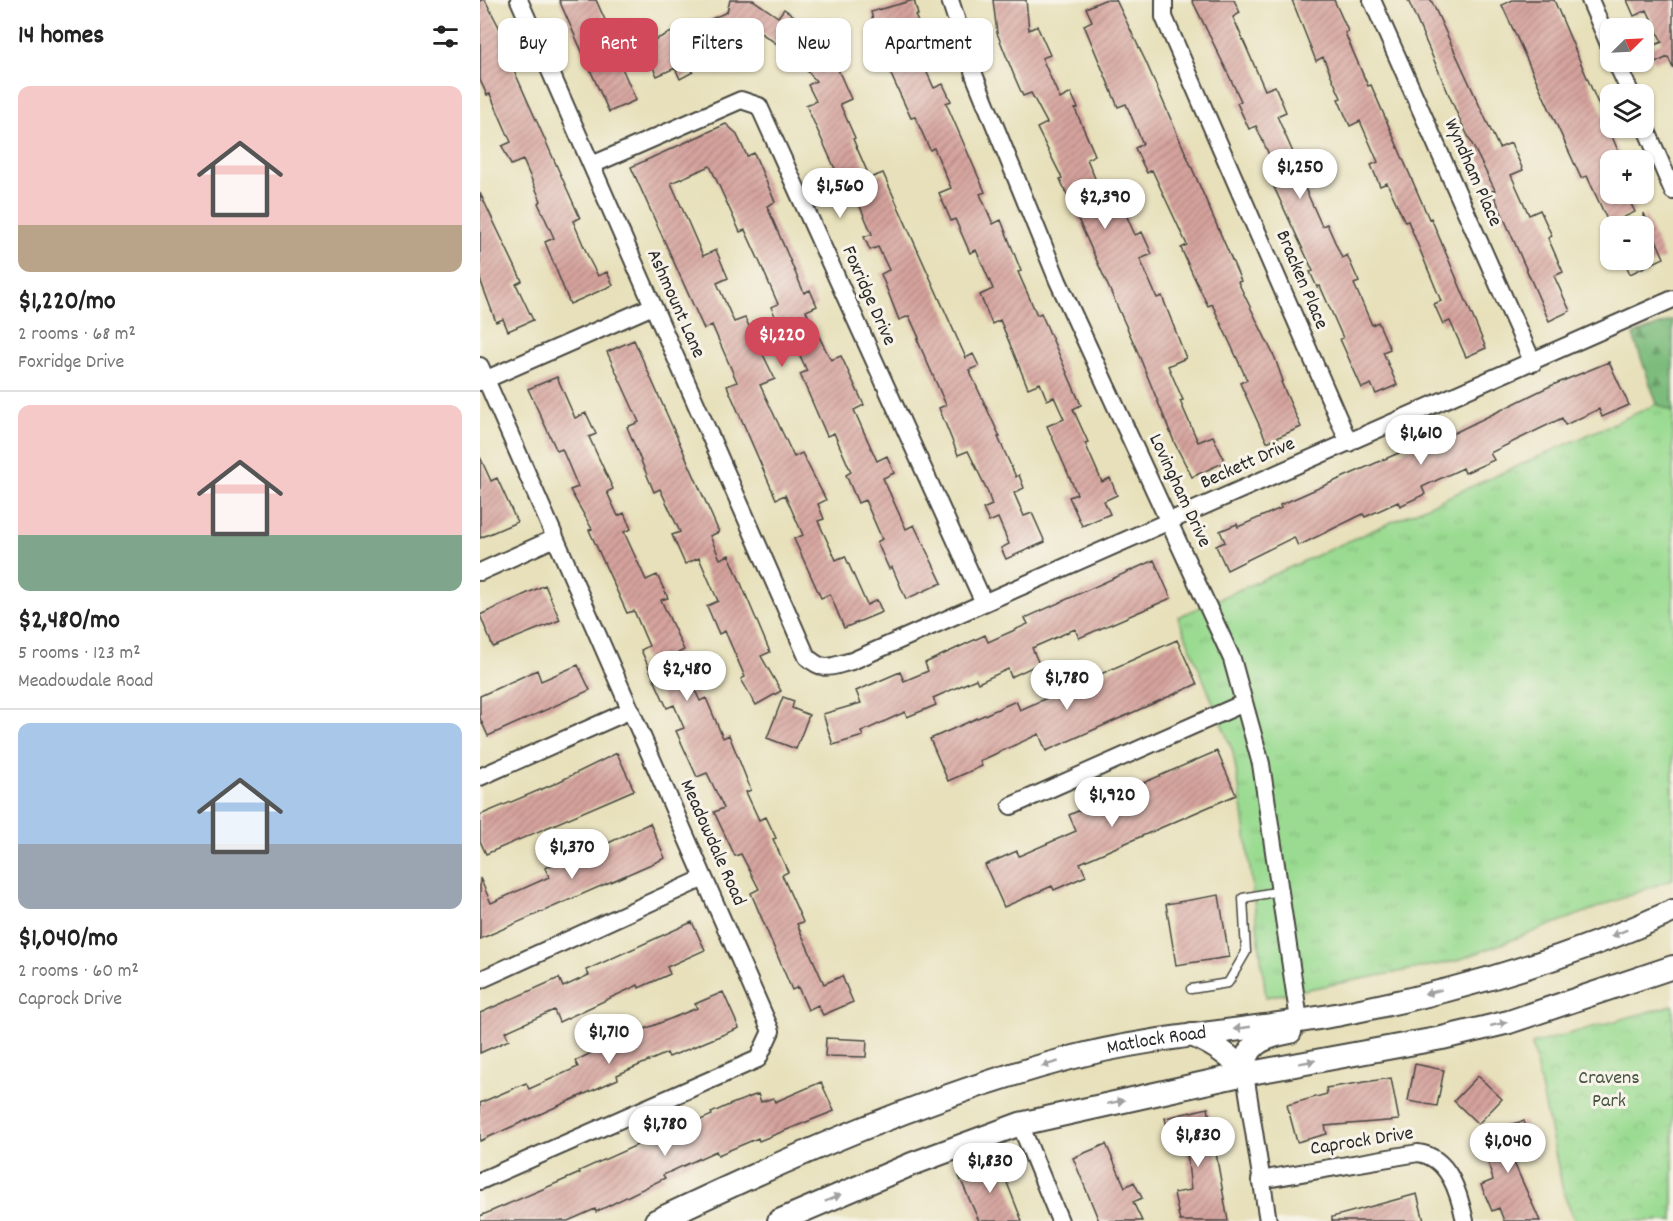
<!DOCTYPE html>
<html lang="en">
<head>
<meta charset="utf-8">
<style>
	body { margin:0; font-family:Dekko,sans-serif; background:#f2f2f2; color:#222; height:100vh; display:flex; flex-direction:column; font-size:22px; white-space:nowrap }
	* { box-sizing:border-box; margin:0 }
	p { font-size:20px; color:#767676 }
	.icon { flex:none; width:33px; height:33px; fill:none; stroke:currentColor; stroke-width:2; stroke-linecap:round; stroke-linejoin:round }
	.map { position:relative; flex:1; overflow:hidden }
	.side { display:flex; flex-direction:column; background:#fff; width:480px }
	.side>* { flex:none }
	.top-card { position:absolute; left:18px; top:18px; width:570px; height:54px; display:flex; gap:12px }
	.needle { width:39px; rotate:66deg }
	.controls { position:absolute; left:1120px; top:18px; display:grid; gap:12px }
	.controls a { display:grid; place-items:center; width:54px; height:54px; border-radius:12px; background:#fff; box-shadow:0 2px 4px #0004; font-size:30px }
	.price { position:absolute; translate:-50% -51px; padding:0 14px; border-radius:21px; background:#fff; color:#222; font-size:20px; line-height:39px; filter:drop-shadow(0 2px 3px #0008) }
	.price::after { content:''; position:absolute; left:50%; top:36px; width:18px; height:14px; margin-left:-9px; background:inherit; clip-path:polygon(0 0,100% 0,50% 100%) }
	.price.active { background:#d1495b; color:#fff }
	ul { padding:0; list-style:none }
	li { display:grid; align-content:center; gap:12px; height:318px; padding:0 18px }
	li+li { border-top:2px solid #e0e0e0 }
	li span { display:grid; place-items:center; height:186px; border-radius:12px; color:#555 }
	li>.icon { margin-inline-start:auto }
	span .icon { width:108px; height:108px; fill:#fffc; stroke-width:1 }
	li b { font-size:26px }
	h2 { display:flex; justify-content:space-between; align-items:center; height:72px; padding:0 18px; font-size:26px }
	.tag { padding:0 21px; border-radius:12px; background:#fff; box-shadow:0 2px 4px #0004; font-size:21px; line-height:54px }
	.tag.active { background:#d1495b; color:#fff }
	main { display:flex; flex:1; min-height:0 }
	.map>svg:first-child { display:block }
	.grass { fill:url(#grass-tufts); stroke:#62835e; stroke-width:1.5 }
	.forest { fill:url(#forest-firs); stroke:#537353; stroke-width:1.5 }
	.park { fill:url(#park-crowns); stroke:#62835e; stroke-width:1.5 }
	.building { fill:url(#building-hatch) }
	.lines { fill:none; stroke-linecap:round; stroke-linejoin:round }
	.service-casing { stroke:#474640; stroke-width:11 }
	.minor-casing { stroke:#474640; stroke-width:20 }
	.secondary-casing { stroke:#474640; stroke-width:26 }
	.service { stroke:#fff; stroke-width:8 }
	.minor { stroke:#fff; stroke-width:16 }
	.secondary { stroke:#fff; stroke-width:22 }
	.oneway { fill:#a0a0a0 }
	.labels { text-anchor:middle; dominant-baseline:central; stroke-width:6; stroke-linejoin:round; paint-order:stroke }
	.street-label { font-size:20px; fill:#2b2b2b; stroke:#f7f3e8 }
	.park-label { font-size:20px; fill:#475744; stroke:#f7f3e8 }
</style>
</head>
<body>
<main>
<section class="side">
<h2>14 homes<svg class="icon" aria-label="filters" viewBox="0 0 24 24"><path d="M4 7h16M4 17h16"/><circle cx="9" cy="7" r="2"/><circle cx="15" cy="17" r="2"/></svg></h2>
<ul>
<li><span style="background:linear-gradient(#f6c9c9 75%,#b9a48a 0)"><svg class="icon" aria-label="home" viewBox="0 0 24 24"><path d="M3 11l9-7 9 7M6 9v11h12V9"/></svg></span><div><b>$1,220/mo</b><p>2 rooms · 68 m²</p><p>Foxridge Drive</p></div></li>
<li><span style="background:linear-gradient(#f6c9c9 70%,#7fa58c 0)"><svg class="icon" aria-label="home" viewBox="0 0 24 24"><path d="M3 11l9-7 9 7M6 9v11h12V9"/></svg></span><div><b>$2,480/mo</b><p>5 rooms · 123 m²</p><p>Meadowdale Road</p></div></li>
<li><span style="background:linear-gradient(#a9c7e8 65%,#9aa5b1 0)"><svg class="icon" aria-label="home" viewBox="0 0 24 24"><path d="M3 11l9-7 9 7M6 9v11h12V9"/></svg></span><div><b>$1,040/mo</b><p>2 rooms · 60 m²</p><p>Caprock Drive</p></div></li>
</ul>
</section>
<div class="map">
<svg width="1193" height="1221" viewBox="0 0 1193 1221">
	<defs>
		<pattern id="grass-tufts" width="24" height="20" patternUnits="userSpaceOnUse" patternTransform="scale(1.5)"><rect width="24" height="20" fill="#9adb91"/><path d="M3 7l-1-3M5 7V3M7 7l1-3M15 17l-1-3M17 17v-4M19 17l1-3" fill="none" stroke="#85bc7d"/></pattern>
		<pattern id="forest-firs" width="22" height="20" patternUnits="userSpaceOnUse" patternTransform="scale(1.5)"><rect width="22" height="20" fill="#7bbb7b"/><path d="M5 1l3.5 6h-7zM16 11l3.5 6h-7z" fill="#659865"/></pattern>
		<pattern id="park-crowns" width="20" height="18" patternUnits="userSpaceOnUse" patternTransform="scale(1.5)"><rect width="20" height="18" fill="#9adb91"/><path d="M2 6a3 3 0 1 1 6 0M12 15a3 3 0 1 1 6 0" fill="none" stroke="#85bc7d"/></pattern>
		<pattern id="building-hatch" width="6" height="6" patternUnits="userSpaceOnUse" patternTransform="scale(1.5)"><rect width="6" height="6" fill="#d6a39d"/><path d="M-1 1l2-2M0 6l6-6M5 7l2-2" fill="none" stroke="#ae8580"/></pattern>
	</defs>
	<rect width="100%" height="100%" fill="#f7f3e8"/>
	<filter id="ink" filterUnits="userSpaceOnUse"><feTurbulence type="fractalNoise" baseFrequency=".0167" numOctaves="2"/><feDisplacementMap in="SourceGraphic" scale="12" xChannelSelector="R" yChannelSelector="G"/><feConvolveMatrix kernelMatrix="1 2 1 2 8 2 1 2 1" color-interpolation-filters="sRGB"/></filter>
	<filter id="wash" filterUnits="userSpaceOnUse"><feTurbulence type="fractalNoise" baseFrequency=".008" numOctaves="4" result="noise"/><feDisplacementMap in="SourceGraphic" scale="24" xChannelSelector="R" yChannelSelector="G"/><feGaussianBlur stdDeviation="1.35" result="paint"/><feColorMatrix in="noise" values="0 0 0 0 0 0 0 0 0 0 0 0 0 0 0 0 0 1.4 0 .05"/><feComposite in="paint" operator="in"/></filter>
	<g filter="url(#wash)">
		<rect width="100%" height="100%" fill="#e7e0ba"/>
		<path class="grass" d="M1177,404l16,8v467l-217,82 -190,36 -23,-185 -10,-60 -55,-135z"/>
		<path class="forest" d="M1193,320v92l-16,-8 -24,-69z"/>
		<path class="park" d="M1193,1005v216h-98l-11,-26 -32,-151z"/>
		<g id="blocks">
			<path class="building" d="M0,0h5l15,29 15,35 -3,2 68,152 -7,3 17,40 8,15 9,-4 6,13 -43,19 -25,-62 9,-4 -16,-35 3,-2 -18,-41 -12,5 -9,-19 9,-4 -21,-48 -3,1 -7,-15z
				M79,0h37l24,53 4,-2 2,2 48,-22 1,4 52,-23 3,-12h23l25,17 6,-8 32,22 7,-6 21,22 -11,11 18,41 -11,5 15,34 -2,1 17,39 13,-5 83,185 7,-4 6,12 -10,4 31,67h-2l18,40 3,-2 5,13 -10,5 10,23 8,-3 13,29 -39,17 -5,-11 8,-4 -11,-26 -9,4 -6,-13 9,-4 -5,-15 -19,-39 -10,4 -19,-47 7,-3 -29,-66 2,-1 -10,-22 -10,4 -18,-46 8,-4 -11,-23 -8,3 -6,-13 8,-3 -24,-55 -7,3 -35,-77 10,-4 -8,-16 8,-4 -13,-15 6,-6 -19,-22 -7,10 -28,-19 -17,-4 -2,11 -19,-5 8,17 -36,16 4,8 -13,7 -5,-11 -18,8 -9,-19 -26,11 14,32 -27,12z
				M434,0l4,15h-3l15,36 -11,4 15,33 9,-4 8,17 -5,2 39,89 -5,2 13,30 8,-4 20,51 -3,1 19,43 4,-2 40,92 -8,4 15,33 -3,1 17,39 8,-4 7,17 -13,6 6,13 -28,12 -13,-29 8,-3 -30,-68 17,-7 -10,-22 -7,3 -7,-17 -12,5 -28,-68 -8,4 -12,-29 13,-6 -17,-39 -6,3 -15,-34 -4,2 -12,-28 12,-5 -17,-40 -4,2 -15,-33 -4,1 -30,-65 -10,-41z
				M513,0h33l3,30 8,-4 13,29 -8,3 18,41 11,-6 7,15 -3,1 20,46 -8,4 17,41 13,-6 18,41 7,-3 10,22 -12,5 17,39 5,-2 24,62 -18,8 15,34 -3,1 18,41 15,-6 12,26 -33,15 -17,-33 -39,-96 -76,-169 2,-1 -25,-50 10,-5 -16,-30 -8,3 -8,-18 -18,-45z
				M624,0h12l30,62 95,219 -3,1 37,76 8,23 -2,1 20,45 -34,15 -27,-59 7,-3 -35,-76 -4,2 -15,-31 -12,-27 6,-3 -35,-75 -5,3 -12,-25 8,-4 -17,-40 -8,3 -34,-82 8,-4 -6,-13z
				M712,0h42l6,13 -7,4 32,73 10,-4 11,26 -9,4 18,41 8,-4 13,28 -12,5 18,40 5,-2 15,34 5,-3 12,27 -5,2 18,41 6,-3 12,27 -7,3 14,33 -21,9 -5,-10 -9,4 -22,-49 3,-1 -23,-52 -3,1 -7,-15 3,-1 -47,-101 8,-4 -18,-40 -7,3 -12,-26 4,-2 -19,-40z
				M812,0h42l14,31 -3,2 23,53 3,-1 58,134 2,-1 55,130 -20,9 -16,-36 -7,3 -9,-20 7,-3 -33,-80 -3,1 -18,-39 -7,3 -9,-21 7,-3 -18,-41 -10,5 -12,-27 3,-1 -18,-41 -7,4z
				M928,0h23l68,148 12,-5 12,27 -12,5 18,40 11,-5 12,26 -4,2 15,34 -9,4 16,35 -21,10 -57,-130 3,-1 -36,-72z
				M1033,0h41l68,160h-11v34h15l9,18 -26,12 -22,-48 -6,2 -79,-173z
				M1147,0h46v68l-5,-11 -13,6 -7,-15 14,-6 -15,-32 -13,6z
				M246,124l10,9 11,23 7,-3 21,49 -8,4 5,12 32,75 6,-3 7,16 -11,5 25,49 10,-4 23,49 -10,5 23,51 10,-5 7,17 -11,5 23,51 8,-4 28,58 -36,16 -14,-32 -3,2 -12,-27 5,-3 -17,-39 -7,3 -12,-28 5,-3 -17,-39 -7,3 -27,-62 7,-3 -19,-42 -6,3 -11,-25 7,-3 -17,-39 -16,-35 -5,2 -30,-66 -39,17 32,73 13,-6 12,28 -11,5 17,39 11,-4 30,61 -15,6 34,72 8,-4 24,47 -8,4 6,15 -6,2 18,39 9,-4 22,49 10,-5 5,12 -38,16 -14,-34 -9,4 -27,-59 9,-4 -18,-40 -9,4 -49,-113 10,-4 -25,-57 -8,4 -73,-162z
				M0,193l42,88 -6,3 17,36 -25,11 -5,-12 -7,3 -16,-43z
				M1164,213l20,45 -34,16 -6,-14h20z
				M154,340l85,192 -9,4 10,23 9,-4 41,97 -9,4 20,35 -25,14 -15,-26 4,-2 -20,-46 -6,3 -12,-28 11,-5 -19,-43 -14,6 -13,-29 8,-3 -20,-43 -6,3 -27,-65 12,-5 -32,-70z
				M1129,362l20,43 -27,12 -3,-8 -34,16 -3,-7 -72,35 4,7 -29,13 -2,-5 -41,19 3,7 -25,12 -2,-4 -33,15 -2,-3 -65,32 -4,-9 -67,33 -11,-24 9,-4 -5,-11 17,-7 1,3 43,-19 -1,-3 162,-71 2,4 104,-51z
				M77,377l18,41 11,-5 10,21 -7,3 24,52 -6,3 11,24 6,-3 7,16 -7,3 22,48 11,-5 11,23 -7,2 23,50 -6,3 22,48 6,-3 17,40 6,-3 22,55 -5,2 13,28 7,-3 10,21 -3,1 15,33 -6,3 21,47 -6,2 27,60 18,-8 11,26 -30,13 -5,-10 -10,5 -10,-23 -6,3 -41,-97 8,-4 -18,-35 -6,2 -21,-44 10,-4 -17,-35 -10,4 -21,-46 8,-3 -10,-23 -7,3 -26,-58 8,-4 -15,-35 -7,2 -38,-83 3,-1 -22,-39 8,-3 -16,-38 -5,2 -29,-62z
				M0,457l11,24 6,-3 20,44 -37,16z
				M674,560l17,38 -92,40 -4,-9 -43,19 7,16 -28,13 -3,-8 -30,14 -2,-4 -43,19 3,7 -29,12 -2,-5 -44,20 2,4 -30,9 -10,-31 38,-11 -5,-12 44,-19 4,9 24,-10 -3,-8 60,-28 3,7 40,-18 -3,-6z
				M65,585l15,35 -67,27 -13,-32z
				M697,640l20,44 -151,67 -7,-17 -59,27 2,5 -34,15 -18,-42 86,-38 4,9z
				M98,665l12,25 -102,46 -8,-18v-22l57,-26 4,11z
				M303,697l11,4 -2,7 17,7 -13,34 -29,-11z
				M737,751l19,44 -156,68 6,13 -32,14 -2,-4 -48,21 -19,-42 32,-14 2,5 57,-25 -7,-16z
				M137,753l17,37 -148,64 -6,-13v-26l74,-31z
				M170,823l15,35 -185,81v-61l11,25 58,-26 -4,-9 26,-11 2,3z
				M739,895l10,62 -53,8 -10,-61z
				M212,922l13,28 -38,17 3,7 -31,14 -1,-3 -79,37 -5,-12 -49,22 4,8 -29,13v-40l79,-35 4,9 26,-12 -3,-5z
				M243,992l16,36 -70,29 -2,-4 -50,22 1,4 -138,62v-38l46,-20 3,6 49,-22 -3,-6 40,-20 82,-33 -2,-4z
				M346,1038l41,2 -1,17 -41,-1z
				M935,1064l29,6 -7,36 -29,-5z
				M998,1076l24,23 -24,25 -24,-23z
				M911,1078l8,42 -74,6 2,8 -30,8 -10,-37 40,-11 -1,-6z
				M341,1082l13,29 -75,30 -1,-3 -40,17 -2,-4 -53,24 2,3 -69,34 -1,-3 -27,12h-88v-5l100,-43 -1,-2 69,-31 1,3 63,-28 -1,-2 18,-8 29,-11 3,8 12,-4 2,4z
				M728,1108l20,113h-48l-6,-28 17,-3 -5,-45 -14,3 -7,-30z
				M1044,1121l8,29 -21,6 29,65h-36l-5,-13 -7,3 -11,-26 12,-5 -10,-37 11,-3 -9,-9z
				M626,1144l19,43 9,-5 8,16 -9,4 9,19h-43l-26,-63z
				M512,1161l5,11 5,-2 20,51h-43l-20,-45z
				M937,1194l7,27h-92v-4z"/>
		</g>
	</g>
	<g filter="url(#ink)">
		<use href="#blocks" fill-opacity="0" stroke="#474640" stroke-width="1.5"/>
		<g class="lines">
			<defs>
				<path id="service" d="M711,989l37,-6 18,-31 -3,-54 37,-7"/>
				<path id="minor" d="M39,0l288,657c18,16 24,9 45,4l821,-362
					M470,0l25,77 83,204 174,378 29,105 38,256
					M684,0v17l185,426
					M892,0l161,363
					M1110,0l21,49
					M1136,62l15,32
					M1164,124l29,67
					M112,165l149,-65 18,6 225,497
					M0,366l291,665 -13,28 -278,122
					M0,382l173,-76
					M0,572l75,-34
					M0,777l151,-67
					M531,806l233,-103
					M0,980l224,-102
					M765,1074l23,147
					M540,1124l40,97
					M780,1180l158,-27c31,4 41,40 47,68"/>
				<g id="secondary">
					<path d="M712,1035c22,10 39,20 53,39"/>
					<path d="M765,1074c-2,-30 19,-37 45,-42"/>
					<path id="s1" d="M176,1221c134,-64 271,-125 414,-163 94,-25 192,-27 286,-47 108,-22 217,-54 317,-100"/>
					<path d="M299,1221l133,-57 108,-40 225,-50 197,-36 67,-16 164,-55"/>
				</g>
			</defs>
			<use href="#service" class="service-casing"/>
			<use href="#minor" class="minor-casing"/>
			<use href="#secondary" class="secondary-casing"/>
			<use href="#service" class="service"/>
			<use href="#minor" class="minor"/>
			<use href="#secondary" class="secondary"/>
		</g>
		<defs><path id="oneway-solid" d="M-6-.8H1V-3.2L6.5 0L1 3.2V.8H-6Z" transform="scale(1.5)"/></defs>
		<g class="oneway">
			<use href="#oneway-solid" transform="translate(1139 933) rotate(158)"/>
			<use href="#oneway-solid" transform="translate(953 992) rotate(165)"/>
			<use href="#oneway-solid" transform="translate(1019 1024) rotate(-13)"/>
			<use href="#oneway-solid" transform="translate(762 1028) rotate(172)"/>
			<use href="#oneway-solid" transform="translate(827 1062) rotate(-10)"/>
			<use href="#oneway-solid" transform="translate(570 1064) rotate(164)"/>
			<use href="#oneway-solid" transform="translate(636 1102) rotate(-12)"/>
			<use href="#oneway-solid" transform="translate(353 1198) rotate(-24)"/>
		</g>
	</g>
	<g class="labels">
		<g class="street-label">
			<text transform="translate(992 173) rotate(66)">Wyndham Place</text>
			<text transform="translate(821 280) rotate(67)">Bracken Place</text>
			<text transform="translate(388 296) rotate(66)">Foxridge Drive</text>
			<text transform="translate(195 304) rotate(66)">Ashmount Lane</text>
			<text transform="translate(768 464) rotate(-24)">Beckett Drive</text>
			<text transform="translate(699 491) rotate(65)">Lovingham Drive</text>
			<text transform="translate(232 843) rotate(66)">Meadowdale Road</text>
			<text stroke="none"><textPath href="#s1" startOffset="534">Matlock Road</textPath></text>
			<text transform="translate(882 1142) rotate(-9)">Caprock Drive</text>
		</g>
		<g class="park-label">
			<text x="1129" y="1079">Cravens<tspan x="1129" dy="23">Park</tspan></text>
		</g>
	</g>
</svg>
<div class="controls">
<a><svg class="needle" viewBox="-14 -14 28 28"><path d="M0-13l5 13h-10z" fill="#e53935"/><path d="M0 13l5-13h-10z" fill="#767676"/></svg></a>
<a><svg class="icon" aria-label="layers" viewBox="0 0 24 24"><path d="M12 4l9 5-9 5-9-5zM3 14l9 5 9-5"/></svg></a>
<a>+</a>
<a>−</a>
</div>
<b class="price" style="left:820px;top:200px">$1,250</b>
<b class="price" style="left:360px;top:219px">$1,560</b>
<b class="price" style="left:625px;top:230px">$2,390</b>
<b class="price active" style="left:302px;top:368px">$1,220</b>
<b class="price" style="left:941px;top:466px">$1,610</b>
<b class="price" style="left:207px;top:702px">$2,480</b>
<b class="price" style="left:587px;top:711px">$1,780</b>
<b class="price" style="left:632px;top:828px">$1,920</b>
<b class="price" style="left:92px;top:880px">$1,370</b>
<b class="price" style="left:129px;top:1065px">$1,710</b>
<b class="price" style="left:185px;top:1157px">$1,780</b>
<b class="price" style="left:718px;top:1168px">$1,830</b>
<b class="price" style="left:1028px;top:1174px">$1,040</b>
<b class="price" style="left:510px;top:1194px">$1,830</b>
<div class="top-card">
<a class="tag">Buy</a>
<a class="tag active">Rent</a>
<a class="tag">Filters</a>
<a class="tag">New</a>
<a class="tag">Apartment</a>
</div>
</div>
</main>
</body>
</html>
